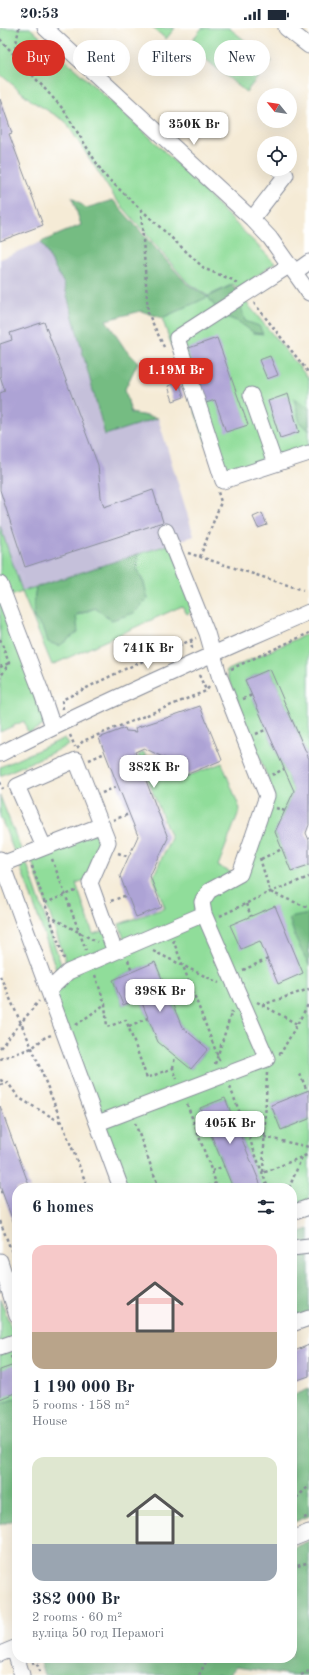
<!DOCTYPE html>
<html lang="en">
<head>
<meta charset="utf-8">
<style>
	body { margin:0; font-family:"Old Standard TT",serif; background:#f2f2f3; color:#1f2937; height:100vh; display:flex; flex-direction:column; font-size:15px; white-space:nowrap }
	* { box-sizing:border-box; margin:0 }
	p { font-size:13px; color:#747a83 }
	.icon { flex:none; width:22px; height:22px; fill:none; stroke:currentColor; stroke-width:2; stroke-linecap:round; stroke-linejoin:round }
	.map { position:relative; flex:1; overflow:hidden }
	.panel { position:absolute; left:12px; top:1155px; width:285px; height:480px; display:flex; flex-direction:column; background:#fff; border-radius:16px; box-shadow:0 4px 16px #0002 }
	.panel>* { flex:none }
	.top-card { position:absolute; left:12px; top:12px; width:285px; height:36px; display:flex; gap:8px }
	.needle { width:26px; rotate:300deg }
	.controls { position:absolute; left:257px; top:60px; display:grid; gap:8px }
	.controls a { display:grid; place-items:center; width:40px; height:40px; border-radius:50%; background:#fff; box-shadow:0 4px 16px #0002; font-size:20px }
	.price { position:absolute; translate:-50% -34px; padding:0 9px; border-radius:8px; background:#fff; color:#222; font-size:13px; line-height:26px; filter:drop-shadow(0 1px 2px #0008) }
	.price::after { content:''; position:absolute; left:50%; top:24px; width:12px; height:9px; margin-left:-6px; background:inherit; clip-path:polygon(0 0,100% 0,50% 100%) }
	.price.active { background:#d93025; color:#fff }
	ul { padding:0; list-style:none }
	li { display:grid; align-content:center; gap:8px; height:212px; padding:0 20px }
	li span { display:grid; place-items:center; height:124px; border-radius:12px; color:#555 }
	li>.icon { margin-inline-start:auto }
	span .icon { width:72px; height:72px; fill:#fffc; stroke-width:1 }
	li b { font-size:17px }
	h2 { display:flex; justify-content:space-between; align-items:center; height:48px; padding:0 20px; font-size:17px }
	.pill { padding:0 14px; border-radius:18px; background:#fff; box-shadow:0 4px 16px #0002; font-size:14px; line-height:36px }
	.pill.active { background:#d93025; color:#fff }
	.status { display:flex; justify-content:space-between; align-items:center; height:28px; padding:0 20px; background:#fff; direction:ltr }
	.status svg { height:11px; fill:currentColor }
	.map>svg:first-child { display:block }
	.industrial { fill:#c5c0da }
	.green { fill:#90dd9a; stroke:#56867c; fill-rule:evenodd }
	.forest { fill:#74bc82; stroke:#487670 }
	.building { fill:#ada3d5 }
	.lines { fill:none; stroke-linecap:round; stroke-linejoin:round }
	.minor-casing { stroke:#888d9a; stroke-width:17 }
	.path { stroke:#888d9a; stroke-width:2.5; stroke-dasharray:3 3; stroke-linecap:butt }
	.minor { stroke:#fff; stroke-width:15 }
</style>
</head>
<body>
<div class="status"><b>20:53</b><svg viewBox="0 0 49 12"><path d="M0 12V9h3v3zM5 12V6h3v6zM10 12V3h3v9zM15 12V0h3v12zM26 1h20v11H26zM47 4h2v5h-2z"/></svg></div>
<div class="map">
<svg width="309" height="1647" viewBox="0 0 309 1647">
	<rect width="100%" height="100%" fill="#fff"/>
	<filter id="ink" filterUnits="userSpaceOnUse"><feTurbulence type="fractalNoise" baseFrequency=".025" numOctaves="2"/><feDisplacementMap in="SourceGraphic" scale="8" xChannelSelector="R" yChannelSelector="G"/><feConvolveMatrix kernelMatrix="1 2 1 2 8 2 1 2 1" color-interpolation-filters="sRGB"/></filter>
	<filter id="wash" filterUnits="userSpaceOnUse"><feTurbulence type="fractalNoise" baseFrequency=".012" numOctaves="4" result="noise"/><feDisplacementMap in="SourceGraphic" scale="16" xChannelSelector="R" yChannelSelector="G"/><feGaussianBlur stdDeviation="0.9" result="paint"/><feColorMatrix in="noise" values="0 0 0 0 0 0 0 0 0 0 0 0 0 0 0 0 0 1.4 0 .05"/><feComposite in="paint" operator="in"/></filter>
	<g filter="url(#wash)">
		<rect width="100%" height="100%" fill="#f5ebd6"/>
		<path class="industrial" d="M41,214l23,42 40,150 54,-16 36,118 -172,55 -22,-65v-267z"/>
		<path class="green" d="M0,0h30l123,112 122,123 -37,26 -5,-5 -25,12 -20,-13 -73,-85 -50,-77 -33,-20 -32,-27z
			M153,0h22l-9,11z
			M202,0h27l42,33 -25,31 -58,-47z
			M232,257l77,94v74l-89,29 -58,-164z
			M0,498l22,65 14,-4 -2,14v17l10,11 51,-21 17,12 32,-37 -7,-13 1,-16 33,-10 23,66 -7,4 -5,-8 -130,59 -30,-73 -16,6 42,125 -20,10 -4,-12 -24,11z
			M309,605v126l-39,-90 -25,11 49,111 -19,41 16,39 18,-6v225l-38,15 10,25 28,-11v83l-17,6v-20h-30l-37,-90 -25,10 33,80h-112l-72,-198 19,-18 135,-58 -1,-12 38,-28 34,-80 -48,-123zM155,934l27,65 26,22 -17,20 -33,-27 -18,-44 -17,7 -10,-25z
			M65,710l4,7 -69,31v-9z
			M144,724l2,6 27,13 4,9 45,-17 18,46 -22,57 16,8 -27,15 -6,24 -75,32 -7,-21 46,-16 -12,-31 18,-39 -33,-83z
			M0,768l28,71 36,106 -6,2 -32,-93 -26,-66z
			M103,802l5,12 -17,36 -15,5 17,51 13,-4 8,22 -45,19 -38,-112z
			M0,1270l16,43 -16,6z
			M17,1319v51l-17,6v-51z"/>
		<path class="forest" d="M72,169l14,11 27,-8 74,84 21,13 24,-12 8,12v6l5,18 14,5 4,8 -9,-1 -15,-11 -18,-7 -13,-18 -46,21 -21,-7 -35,9 19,29 13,13 -13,27 6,24 27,5 -53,17 -41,-151 -23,-42 40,-17z
			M294,370l15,9v23l-9,-7z
			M138,526l-1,16 7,13 4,16 -14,14 -22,7 -17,-12 -19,7 2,17 -19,14 -11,-4 -4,-13 -10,-11v-17l2,-14z
			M309,886v51l-13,-25 -7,-22z
			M309,1201v89l-17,6v-89z
			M309,1360v69l-1,1 1,58 -17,7v-128z
			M17,1370v121l-17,6v-121z
			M309,1513v134h-18l-55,-8 -7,8h-185l-5,-17h253v-110z"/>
		<g id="blocks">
			<path class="building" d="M0,71l12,34 -3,1 34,91 -43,16z
				M44,294l54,143 3,32 3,10 49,-17 10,32 -138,45 -25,-77v-97l5,-2 -5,-15v-32l12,-4 -2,-7z
				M217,310l31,87 -22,7 -11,-32 -9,3 -20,-54z
				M270,328l8,19 -11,4 -8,-19z
				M179,354l5,15 -11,4 -5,-15z
				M288,366l11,38 -19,6 -12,-37z
				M262,485l5,12 -9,3 -5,-11z
				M270,641l39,90v66l-3,8 3,7v25l-18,6 -16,-39 19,-41 -49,-111z
				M200,678l22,54 -41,17 -6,-14 -31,-15 -9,4 33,86 -18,38 12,31 -26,10 -16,-41 18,-40 -39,-98 26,-10 1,3 11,1 -2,-4 31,-10z
				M275,878l28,67 -25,11 -18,-43 -19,8 -11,-24z
				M155,934l27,65 26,22 -17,20 -33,-27 -18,-44 -17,7 -10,-25z
				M309,1062v29l-28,11 -10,-25z
				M225,1070l37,90h-29l-33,-80z
				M0,1078l30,82h-13v44l-17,-46z
				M309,1317v31l-17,6v-30z
				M17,1336v28l-17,7v-29z"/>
		</g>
	</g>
	<g filter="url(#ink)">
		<use href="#blocks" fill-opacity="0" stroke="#888d9a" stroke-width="1"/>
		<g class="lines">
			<defs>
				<path id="minor" d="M45,0l207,191 18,19 39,55
					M286,0l23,18
					M252,191l34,-44 -7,-6
					M290,237l-113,73 46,143 86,-28
					M295,244l14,-10
					M251,367l24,69
					M0,556l42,110 11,33
					M0,726c101,-51 205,-97 309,-142
					M44,819l-27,-61 59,-26 32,82 -18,41 25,69
					M0,831l121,329
					M2,836l100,-39
					M49,962l19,-18 136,-58
					M98,1095l169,-64 -63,-145 -2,-12 7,-11 31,-17 27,-78 -48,-121 -12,-42 -41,-102
					M292,1185l17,-6
					M292,1220l17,-2
					M0,1233l17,54
					M292,1296l17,-6
					M0,1319l17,-6
					M292,1511l17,-7
					M14,1621l8,26
					M0,1626l17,-7"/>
			</defs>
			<use href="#minor" class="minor-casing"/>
			<path class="path" d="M0,11l63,70 41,66 101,94 28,11 4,4
				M14,26l5,-26
				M141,182l7,103 16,34
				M254,275l55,70
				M188,525l115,37
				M200,529l21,-55 -3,-10
				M0,611l9,24 -9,15
				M191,612l1,9
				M0,639l9,-4
				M231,641l78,-36
				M199,647l7,15
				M243,671l9,-4
				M63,681l-1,-9 63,-31 71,-31
				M256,706l11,-5
				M70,707l5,12
				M77,720l6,-7 123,-50 3,-4
				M89,732l16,-7
				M272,747l12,-6
				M0,754l3,7
				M102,765l16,-7
				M276,780l9,3
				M113,792l16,-6
				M118,825l11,4
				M260,830l10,34 39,16
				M52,831l34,91
				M261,831l21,-10
				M32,838l32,93
				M111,873l16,-6
				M45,875l33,-13
				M246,876l5,12
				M49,888l48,26
				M220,888l50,-24 39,-15
				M173,912l47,122
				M153,923l66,32
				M128,932l4,11
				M243,942l25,-11
				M95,947l10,29 2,23 19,-7 21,58 26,-10 4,11
				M0,948l32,72 56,140
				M257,974l40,22
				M262,977l47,-16
				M76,997l29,-21
				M129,998l19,-8
				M0,1020l39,-47
				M279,1026l2,-1 28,-50
				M0,1031l32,-11 12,-10 7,-3
				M215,1036l17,-53
				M173,1040l2,-12
				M267,1045l-4,100 46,-19
				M300,1046l7,17
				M0,1052l8,3 11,15 43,25
				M0,1057l7,-2
				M230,1059l38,101
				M187,1076l29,79 -12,5
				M135,1095l24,65
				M198,1107l11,-5
				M264,1109l45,10
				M212,1143l12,-5
				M289,1160l13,-31
				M0,1164h2
				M0,1193l13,34
				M11,1222l6,-3
				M11,1328l4,9
				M292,1474l17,-16
				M304,1490l5,-2
				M292,1540l17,-6
				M35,1630l6,17
				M32,1635l14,-5
				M199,1647l9,-17
				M301,1647l8,-4"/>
			<use href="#minor" class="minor"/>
		</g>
	</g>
</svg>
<div class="controls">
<a><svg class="needle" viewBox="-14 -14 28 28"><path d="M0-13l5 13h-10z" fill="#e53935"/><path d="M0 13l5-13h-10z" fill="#747a83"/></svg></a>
<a><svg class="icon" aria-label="locate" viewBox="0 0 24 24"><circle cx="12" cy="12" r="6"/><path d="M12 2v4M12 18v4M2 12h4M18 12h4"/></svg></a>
</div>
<b class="price" style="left:194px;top:118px">350K Br</b>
<b class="price active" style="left:176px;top:364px">1.19M Br</b>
<b class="price" style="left:148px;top:642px">741K Br</b>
<b class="price" style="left:154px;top:761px">382K Br</b>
<b class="price" style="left:160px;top:985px">398K Br</b>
<b class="price" style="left:230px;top:1117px">405K Br</b>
<div class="top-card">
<a class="pill active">Buy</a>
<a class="pill">Rent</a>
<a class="pill">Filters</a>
<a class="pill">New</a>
</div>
<section class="panel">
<h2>6 homes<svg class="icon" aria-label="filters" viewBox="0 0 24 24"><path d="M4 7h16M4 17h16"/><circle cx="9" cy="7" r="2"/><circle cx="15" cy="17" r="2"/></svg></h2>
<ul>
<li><span style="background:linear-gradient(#f6c9c9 70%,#b9a48a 0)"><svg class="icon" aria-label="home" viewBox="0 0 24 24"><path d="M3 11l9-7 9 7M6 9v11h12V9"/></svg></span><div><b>1 190 000 Br</b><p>5 rooms · 158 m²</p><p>House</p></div></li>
<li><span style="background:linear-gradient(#dfe7d0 70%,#9aa5b1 0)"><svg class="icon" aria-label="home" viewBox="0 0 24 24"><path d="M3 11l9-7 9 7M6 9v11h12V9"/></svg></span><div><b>382 000 Br</b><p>2 rooms · 60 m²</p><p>вуліца 50 год Перамогі</p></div></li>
</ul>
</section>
</div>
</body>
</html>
